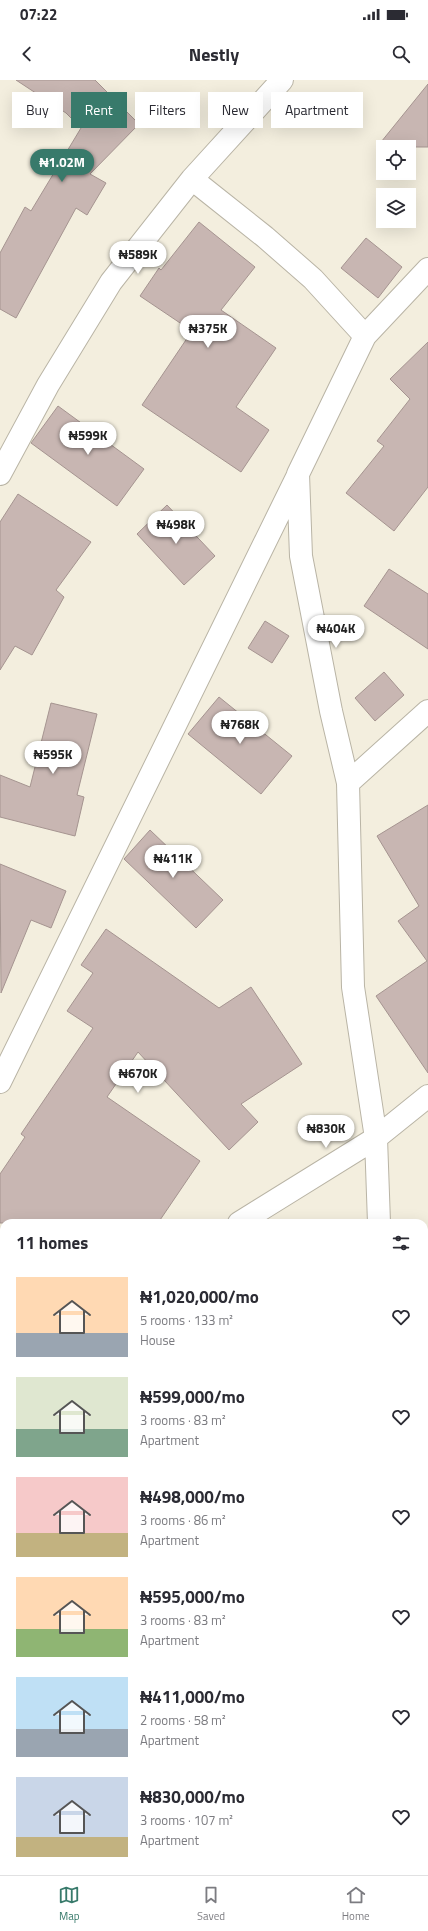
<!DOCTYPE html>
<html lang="en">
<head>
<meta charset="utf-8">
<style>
	body { margin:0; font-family:"Titillium Web",sans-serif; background:#f7f7f7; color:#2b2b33; height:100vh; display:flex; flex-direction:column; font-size:15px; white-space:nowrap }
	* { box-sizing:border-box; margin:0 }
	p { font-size:13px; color:#7c7c81 }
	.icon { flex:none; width:22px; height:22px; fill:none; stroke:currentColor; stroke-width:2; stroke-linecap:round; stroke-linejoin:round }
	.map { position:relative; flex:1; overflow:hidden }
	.panel { position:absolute; left:0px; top:1139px; width:428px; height:656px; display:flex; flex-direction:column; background:#fff; border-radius:12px 12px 0 0; box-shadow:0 4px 16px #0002 }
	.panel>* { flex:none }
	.top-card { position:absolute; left:12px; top:12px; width:404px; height:36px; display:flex; gap:8px }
	.tools { position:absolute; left:376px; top:60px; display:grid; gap:8px }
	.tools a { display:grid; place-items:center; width:40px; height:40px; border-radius:0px; background:#fff; box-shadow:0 4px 16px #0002; font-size:20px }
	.price { position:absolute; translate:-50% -34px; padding:0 9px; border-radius:14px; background:#fff; color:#222; font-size:13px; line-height:26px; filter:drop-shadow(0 1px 2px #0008) }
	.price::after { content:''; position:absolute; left:50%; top:24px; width:12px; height:9px; margin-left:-6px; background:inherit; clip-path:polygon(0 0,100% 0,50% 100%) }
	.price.selected { background:#387a6b; color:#fff }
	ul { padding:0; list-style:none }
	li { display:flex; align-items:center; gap:12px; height:100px; padding:0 16px }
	li span { display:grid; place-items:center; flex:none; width:112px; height:80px; border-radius:0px; color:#555 }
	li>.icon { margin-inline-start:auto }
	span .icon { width:48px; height:48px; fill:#fffc; stroke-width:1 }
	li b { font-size:17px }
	h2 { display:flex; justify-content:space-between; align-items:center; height:48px; padding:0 16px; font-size:17px }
	.tag { padding:0 14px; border-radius:0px; background:#fff; box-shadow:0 4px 16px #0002; font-size:14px; line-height:36px }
	.tag.selected { background:#387a6b; color:#fff }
	.status { display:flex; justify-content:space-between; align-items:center; height:28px; padding:0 20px; background:#fff; direction:ltr }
	.status svg { height:11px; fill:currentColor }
	header { display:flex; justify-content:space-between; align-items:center; height:52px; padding:0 16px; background:#fff; font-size:18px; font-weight:700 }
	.tabs { display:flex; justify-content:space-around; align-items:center; height:56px; border-top:1px solid #e1e1e2; background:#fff; font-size:11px; color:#7c7c81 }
	.tabs a { display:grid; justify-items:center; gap:2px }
	.tabs .selected { color:#387a6b }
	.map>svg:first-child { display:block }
	.building { fill:#c8b6b2; stroke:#a59490 }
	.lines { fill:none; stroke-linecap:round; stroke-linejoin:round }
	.minor-casing { stroke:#b9b4a5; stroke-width:24 }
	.tertiary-casing { stroke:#b9b4a5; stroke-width:24 }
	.minor { stroke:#fff; stroke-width:22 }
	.tertiary { stroke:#fff; stroke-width:22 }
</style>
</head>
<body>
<div class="status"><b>07:22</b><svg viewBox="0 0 49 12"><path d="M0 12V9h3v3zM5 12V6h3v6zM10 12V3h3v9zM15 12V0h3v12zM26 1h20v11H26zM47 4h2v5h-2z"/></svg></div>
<header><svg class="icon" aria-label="back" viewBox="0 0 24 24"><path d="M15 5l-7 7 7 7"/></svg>Nestly<svg class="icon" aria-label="search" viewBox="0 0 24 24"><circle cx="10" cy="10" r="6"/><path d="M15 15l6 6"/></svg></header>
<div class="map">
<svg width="428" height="1795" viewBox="0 0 428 1795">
	<rect width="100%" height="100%" fill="#f3eede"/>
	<path class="building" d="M16,0h79l44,44 -49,50 16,9 -19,32 -11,-7 -60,110 -16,-9v-56l25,-46 6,4 50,-83 -15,-15z
		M428,4v63h-51z
		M199,142l56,45 -34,43 55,38 -40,59 33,23 -28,42 -99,-67 50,-74 -52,-35 19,-28 2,2z
		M366,158l36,29 -24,31 -37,-30z
		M428,262v145l-34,44 -48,-38 38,-47 -7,-5 33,-42 -20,-20z
		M58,326l86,63 -27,37 -86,-63z
		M18,414l73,48 -35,48 8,7 -32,58 -17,-9 -15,24v-148z
		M167,425l48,51 -31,29 -47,-51z
		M389,489l39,25v55l-64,-43z
		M265,541l24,15 -17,27 -24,-15z
		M384,592l20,23 -29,26 -20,-23z
		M219,617l73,59 -31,38 -73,-60z
		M51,623l46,11 -20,81 7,2 -9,39 -75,-19v-42l30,12z
		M428,725v268l-52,-77 51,-35 -29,-40 21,-15 -42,-70z
		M150,750l73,70 -27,28 -72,-69z
		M0,784l66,27 -15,37 -20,-8 -30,73z
		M106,849l113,79 32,-21 51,77 -61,40 17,18 -29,28 -91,-98 -31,45 93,64 -42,62h-158v-49l25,-37 -4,-3 72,-106 -26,-17 26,-38 -12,-8z"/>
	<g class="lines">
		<defs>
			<path id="minor" d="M192,99l73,58 48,42 52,57 -67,138 3,82 30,155 17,72 5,204 23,151 3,85
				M365,256l63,-67
				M0,394l48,-89 63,-103 81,-103 90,-99
				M348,703l80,-72
				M0,1002l298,-607
				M239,1143l137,-85 52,-42
				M0,1302l4,-3
				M424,1423l4,7
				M407,1791l1,4"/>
			<path id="tertiary" d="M424,1636l4,-4
				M218,1795l6,-4"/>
		</defs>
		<use href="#minor" class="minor-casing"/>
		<use href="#tertiary" class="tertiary-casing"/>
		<use href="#minor" class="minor"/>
		<use href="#tertiary" class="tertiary"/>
	</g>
</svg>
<div class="tools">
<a><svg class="icon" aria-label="locate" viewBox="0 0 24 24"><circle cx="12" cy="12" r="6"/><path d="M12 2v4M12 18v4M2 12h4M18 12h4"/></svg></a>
<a><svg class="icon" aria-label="layers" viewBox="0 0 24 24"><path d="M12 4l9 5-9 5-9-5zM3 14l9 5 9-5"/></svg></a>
</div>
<b class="price selected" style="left:62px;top:103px">₦1.02M</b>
<b class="price" style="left:138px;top:195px">₦589K</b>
<b class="price" style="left:208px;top:269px">₦375K</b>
<b class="price" style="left:88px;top:376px">₦599K</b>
<b class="price" style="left:176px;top:465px">₦498K</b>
<b class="price" style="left:336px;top:569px">₦404K</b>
<b class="price" style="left:240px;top:665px">₦768K</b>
<b class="price" style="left:53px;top:695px">₦595K</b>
<b class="price" style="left:173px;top:799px">₦411K</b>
<b class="price" style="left:138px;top:1014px">₦670K</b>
<b class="price" style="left:326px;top:1069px">₦830K</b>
<div class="top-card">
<a class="tag">Buy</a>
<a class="tag selected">Rent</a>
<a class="tag">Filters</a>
<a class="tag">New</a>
<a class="tag">Apartment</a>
</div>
<section class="panel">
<h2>11 homes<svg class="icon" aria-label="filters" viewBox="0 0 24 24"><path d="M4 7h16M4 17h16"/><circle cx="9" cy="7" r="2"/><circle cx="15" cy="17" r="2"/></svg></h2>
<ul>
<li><span style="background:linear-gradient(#ffd9b3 70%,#9aa5b1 0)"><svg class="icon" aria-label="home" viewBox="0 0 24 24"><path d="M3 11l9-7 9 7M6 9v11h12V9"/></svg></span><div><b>₦1,020,000/mo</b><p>5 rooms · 133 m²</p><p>House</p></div><svg class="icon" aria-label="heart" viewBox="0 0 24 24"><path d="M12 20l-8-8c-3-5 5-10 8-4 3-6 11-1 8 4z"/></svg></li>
<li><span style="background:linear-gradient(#dfe7d0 65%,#7fa58c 0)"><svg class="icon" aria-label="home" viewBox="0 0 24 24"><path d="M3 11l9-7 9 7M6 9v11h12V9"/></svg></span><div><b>₦599,000/mo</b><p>3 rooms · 83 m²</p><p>Apartment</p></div><svg class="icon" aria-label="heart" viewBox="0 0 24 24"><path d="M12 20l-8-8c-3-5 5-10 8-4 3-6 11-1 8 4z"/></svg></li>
<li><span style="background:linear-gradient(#f6c9c9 70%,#c2b280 0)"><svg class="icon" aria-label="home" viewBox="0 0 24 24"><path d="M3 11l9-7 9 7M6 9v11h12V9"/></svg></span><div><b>₦498,000/mo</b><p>3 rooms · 86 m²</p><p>Apartment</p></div><svg class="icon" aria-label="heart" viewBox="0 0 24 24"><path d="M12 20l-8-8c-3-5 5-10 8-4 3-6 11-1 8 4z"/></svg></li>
<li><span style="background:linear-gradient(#ffd9b3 65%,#8fb573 0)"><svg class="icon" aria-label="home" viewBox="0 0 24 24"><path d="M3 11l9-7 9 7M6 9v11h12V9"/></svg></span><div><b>₦595,000/mo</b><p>3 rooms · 83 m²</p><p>Apartment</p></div><svg class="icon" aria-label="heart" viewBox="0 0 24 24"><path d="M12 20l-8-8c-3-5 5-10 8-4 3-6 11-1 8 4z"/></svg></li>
<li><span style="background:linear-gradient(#bfe0f5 65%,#9aa5b1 0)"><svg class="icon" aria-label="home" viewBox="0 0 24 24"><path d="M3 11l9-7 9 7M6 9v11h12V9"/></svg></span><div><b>₦411,000/mo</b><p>2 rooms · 58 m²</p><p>Apartment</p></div><svg class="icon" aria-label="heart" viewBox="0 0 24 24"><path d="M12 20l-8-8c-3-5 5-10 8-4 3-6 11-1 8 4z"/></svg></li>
<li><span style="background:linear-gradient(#c9d6e8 75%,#c2b280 0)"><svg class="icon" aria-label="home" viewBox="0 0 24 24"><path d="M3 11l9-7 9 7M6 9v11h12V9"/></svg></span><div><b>₦830,000/mo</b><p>3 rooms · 107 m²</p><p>Apartment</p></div><svg class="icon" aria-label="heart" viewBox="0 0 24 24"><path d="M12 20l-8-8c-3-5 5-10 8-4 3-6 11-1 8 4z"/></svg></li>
</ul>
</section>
</div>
<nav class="tabs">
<a class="selected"><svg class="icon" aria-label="map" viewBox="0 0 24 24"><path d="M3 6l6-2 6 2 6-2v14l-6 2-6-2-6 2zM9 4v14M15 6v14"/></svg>Map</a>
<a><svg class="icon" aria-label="saved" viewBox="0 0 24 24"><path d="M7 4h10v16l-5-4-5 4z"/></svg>Saved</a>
<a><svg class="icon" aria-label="home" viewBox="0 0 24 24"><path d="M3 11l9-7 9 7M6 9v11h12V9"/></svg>Home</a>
</nav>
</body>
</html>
